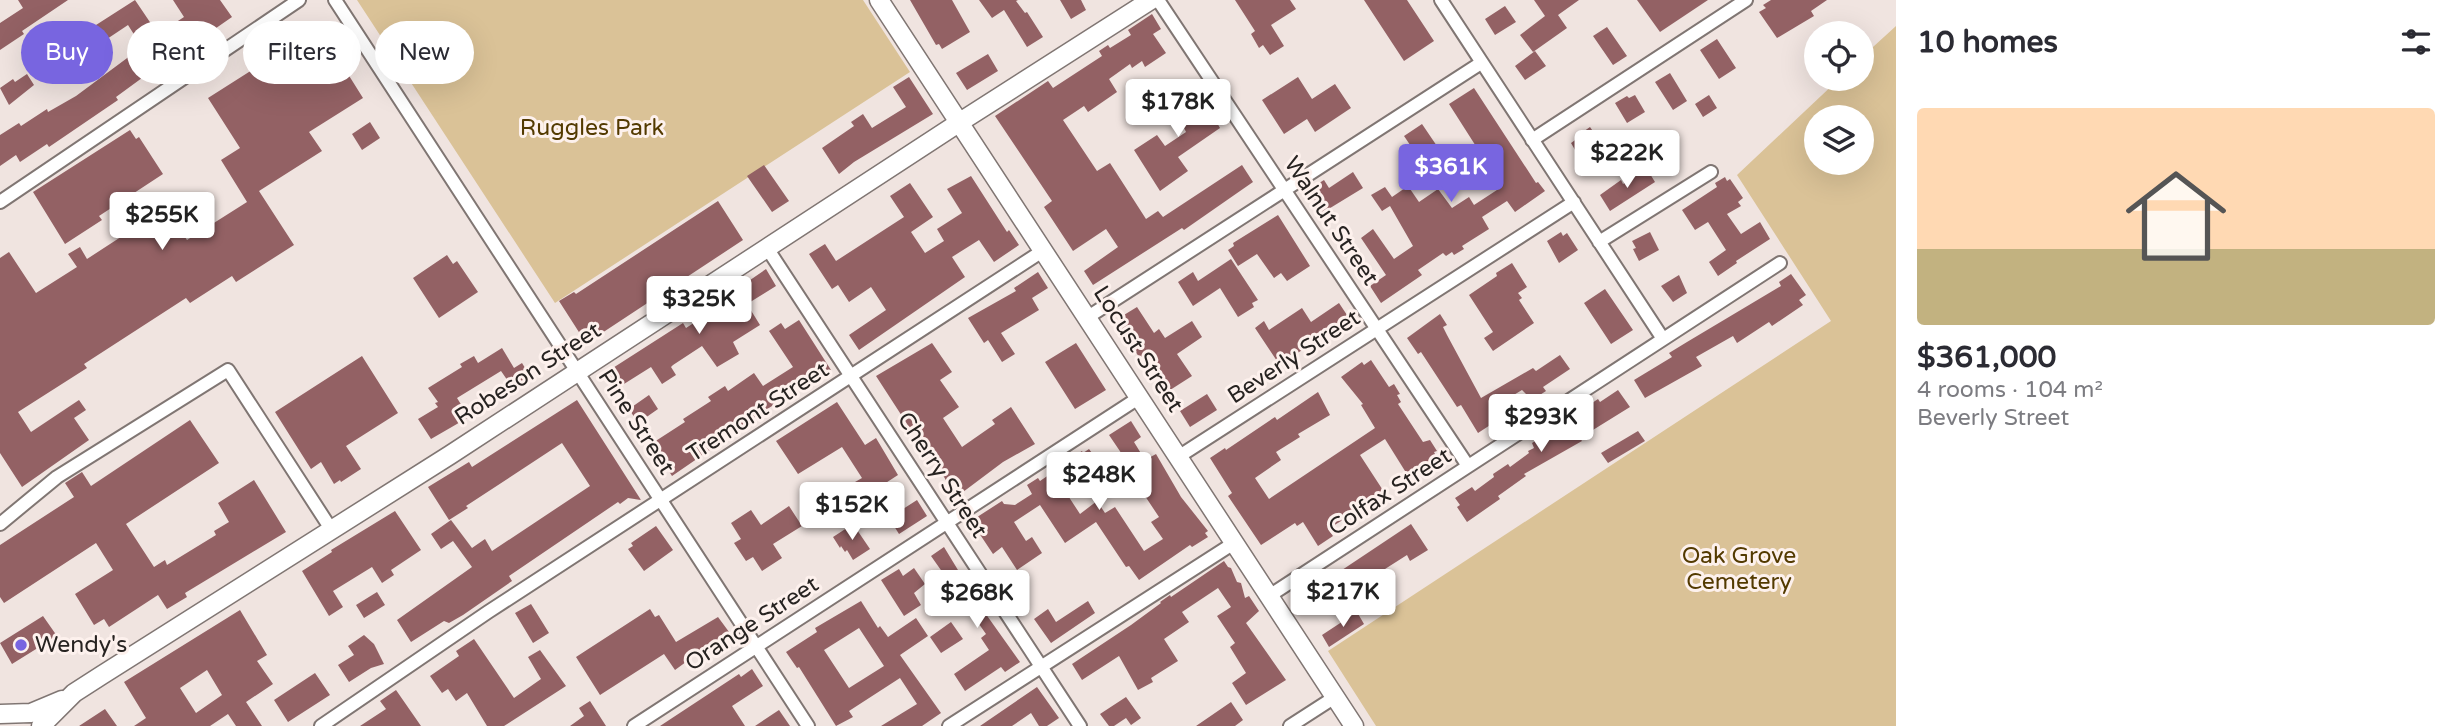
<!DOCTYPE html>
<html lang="en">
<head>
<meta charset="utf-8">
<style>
	body { margin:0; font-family:"Varela Round",sans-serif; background:#f2f2f3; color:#2b2b33; height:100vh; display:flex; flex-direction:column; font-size:26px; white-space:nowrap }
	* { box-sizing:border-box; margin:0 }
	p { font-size:23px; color:#7c7c81 }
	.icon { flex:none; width:38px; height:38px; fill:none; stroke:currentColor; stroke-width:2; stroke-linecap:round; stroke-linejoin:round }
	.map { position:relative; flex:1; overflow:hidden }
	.drawer { display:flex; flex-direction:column; background:#fff; width:560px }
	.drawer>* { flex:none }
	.banner { position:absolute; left:21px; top:21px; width:665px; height:63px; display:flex; gap:14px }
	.tools { position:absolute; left:1804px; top:21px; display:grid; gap:14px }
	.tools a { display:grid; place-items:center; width:70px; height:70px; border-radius:50%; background:#fff; box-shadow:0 7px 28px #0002; font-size:35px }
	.price { position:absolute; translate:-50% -60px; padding:0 16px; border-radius:7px; background:#fff; color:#222; font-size:23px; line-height:46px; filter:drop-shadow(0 2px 4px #0008) }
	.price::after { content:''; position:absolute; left:50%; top:42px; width:21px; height:16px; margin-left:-10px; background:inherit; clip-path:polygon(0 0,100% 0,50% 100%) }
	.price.on { background:#7865e0; color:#fff }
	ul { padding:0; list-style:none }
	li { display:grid; align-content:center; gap:14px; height:371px; padding:0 21px }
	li+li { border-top:2px solid #e1e1e2 }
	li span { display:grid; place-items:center; height:217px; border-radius:7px; color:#555 }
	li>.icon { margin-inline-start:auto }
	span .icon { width:126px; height:126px; fill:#fffc; stroke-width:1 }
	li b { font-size:30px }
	h2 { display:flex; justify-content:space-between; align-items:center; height:84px; padding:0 21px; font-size:30px }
	.pill { padding:0 24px; border-radius:32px; background:#fff; box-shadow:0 7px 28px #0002; font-size:24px; line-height:63px }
	.pill.on { background:#7865e0; color:#fff }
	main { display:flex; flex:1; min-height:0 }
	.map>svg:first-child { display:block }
	.green { fill:#dac297; fill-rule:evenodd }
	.building { fill:#936164; fill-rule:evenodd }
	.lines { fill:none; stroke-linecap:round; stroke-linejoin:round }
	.street-casing { stroke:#807673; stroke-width:16 }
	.secondary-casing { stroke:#807673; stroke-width:21 }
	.street { stroke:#fff; stroke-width:12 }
	.secondary { stroke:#fff; stroke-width:18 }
	.poi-dot { fill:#7865e0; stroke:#fdf1ed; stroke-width:2.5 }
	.labels { text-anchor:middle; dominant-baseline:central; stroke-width:6; stroke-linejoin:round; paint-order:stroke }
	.park-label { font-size:23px; fill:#533a00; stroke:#fdf1ed }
	.street-label { font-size:23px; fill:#272321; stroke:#fdf1ed }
	.poi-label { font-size:23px; fill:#272321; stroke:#fdf1ed; text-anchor:start }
</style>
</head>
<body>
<main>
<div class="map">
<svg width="1896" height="726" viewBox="0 0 1896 726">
	<rect width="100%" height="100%" fill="#f0e4e0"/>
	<path class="green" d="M357,0h506l47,72 -355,231z
		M1896,26v700h-520l-48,-75 503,-330 -94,-146 102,-96h23v-22zM1816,117h46v46h-46z"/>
	<path class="building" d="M18,0h50l-46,31 2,3 -24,16v-27l23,-15z
		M135,0l23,34 26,-17 -11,-17h47l12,17 -59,41 2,3 -16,10 -2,-4 -41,30 2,3 -69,47 -2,-3 -27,18 -4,-7 -16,11v-31l19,-12 2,3 26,-17 1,3 28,-16 66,-49 -14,-22 -66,44 -3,-4 -20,12 -7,-11z
		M910,0h42l18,32 -28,17 -3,-5 -3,1z
		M979,0h39l-2,1 9,12 2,-1 16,25 -16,10 -23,-37 -12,8z
		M1060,0h21l5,10 -15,9z
		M1235,0h55l6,9 -25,16 13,21 -14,9 -7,-10 -4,3 -8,-14 4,-3z
		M1364,0h43l27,41 -30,20z
		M1534,0h45l-21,15 9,13 -34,24 -13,-17 25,-19z
		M1637,0h71l-48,32z
		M1771,0h56l-16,11 3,5 -37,22 -18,-26 7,-4 -3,-3z
		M1505,6l11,16 -21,13 -10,-16z
		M1152,14l9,15 -8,5 13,19 -21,14 -3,-6 -10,7 -2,-4 -21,15 8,13 -29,20 -4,-6 -21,14 34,51 13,-8 36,56 12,-8 5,6 79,-52 11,17 -69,48 -2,-2 -89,57 -9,-14 34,-24 -12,-18 -33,22 -29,-44 8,-6 -57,-85 53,-35 5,7 49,-32 -3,-5 9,-6 2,3 21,-13 -3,-5z
		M316,23l47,75 -54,34 13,19 -63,40 35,54 -58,37 -4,-6 -42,27 -4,-5 -102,66 3,4 -69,44 13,20 48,-32 7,10 -12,8 15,22 -67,47 -22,-34v-195l9,-6 27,41 41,-26 -9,-13 12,-7 7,12 63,-41 3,4 15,-10 19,28 60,-38 -26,-42 19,-12 -32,-50 74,-47 -3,-4z
		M1607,27l20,29 -14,9 -20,-29z
		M1717,39l19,29 -17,11 -19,-29z
		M1535,51l11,15 -21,14 -10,-14z
		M988,54l10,17 -31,19 -11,-17z
		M1670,73l17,28 -14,9 -18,-28z
		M27,74l7,11 -25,20 -9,-17 13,-9 2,3z
		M909,77l24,37 -79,48 -15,12 -17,-26 32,-22 -3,-4 12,-8 9,14 34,-21 -13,-20z
		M1298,77l14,22 23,-15 16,24 -36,24 -8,-13 -23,15 -22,-34z
		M1191,83l18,28 2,-1 7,10 -2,1 4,7 -42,29 10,14 -28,20 -26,-41 23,-15 8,11 21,-14 -2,-4 2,-5 -18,-26z
		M1474,88l62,95 2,-1 7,9 -30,21 -8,-11 -25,16 7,12 -27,17 2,3 -10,6 -2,-3 -6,4 -3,-3 -25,17 4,5 -41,28 -11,-17 16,-11 -25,-37 12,-9 21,30 19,-13 -23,-40 -8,5 -11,-16 14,-8 7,10 16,-11 11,16 19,-13 14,19 17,-11 5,8 26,-17 -25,-35 4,-2 -30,-47z
		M1635,95l10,17 -18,11 -12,-20 12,-7 2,2z
		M1709,95l8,13 -14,9 -8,-13z
		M370,122l10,16 -18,12 -10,-16z
		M1422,124l19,28 -18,12 -19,-28z
		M1590,127l11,16 -23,12 -7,-12 7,-5 -1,-2z
		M130,130l6,9 3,-2 24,37 -64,42 3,4 -37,24 -32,-52z
		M764,165l25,36 -17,11 -25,-36z
		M1647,169l8,13 -45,29 -10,-16 21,-15 2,4z
		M1353,172l10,16 -41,25 -14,-23 16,-10 5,8z
		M971,176l36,56 2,-2 10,15 -25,17 -15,-22 -27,17 13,20 -106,73 -10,-15 37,-25 -15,-23 -22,15 -11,-17 -6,4 -23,-35 16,-10 11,17 68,-44 -14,-21 20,-13 23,34 -22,15 14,21 19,-12 -7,-12 25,-16 -15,-24z
		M1725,177l2,4 3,-2 13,19 -5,4 3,4 -14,8 14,20 19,-12 10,17 -34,22 1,2 -19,13 -9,-14 17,-12 -18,-28 -13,8 -13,-20 35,-23 -2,-4z
		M718,201l25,39 -138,91 -14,8 -1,-2 -6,3 -25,-39 15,-9 2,2z
		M1278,215l32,51 -23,15 -6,-8 -7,5 -17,-24 -19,12 -10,-16 6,-4 -1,-3z
		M1561,232l2,4 4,-3 11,17 -19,13 -12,-22z
		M1650,232l9,18 -20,11 -6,-12 3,-1 -4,-7z
		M447,255l6,9 4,-3 21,31 -39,26 -26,-40z
		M1231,259l27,41 -6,3 2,4 -16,10 -18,-29 -27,18 -15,-24 15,-10 5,9z
		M1512,263l15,24 -9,6 4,5 -3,2 15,23 -41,28 -9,-13 9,-6 -24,-37 28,-19 -1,-3z
		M766,269l10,17 -29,18 13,21 -27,17 6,12 -22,13 -15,-21 -29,19 -2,2 5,8 -14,9 -11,-17 -35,22 -2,-1 -9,-15 78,-50 3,5 37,-24 -2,-4z
		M1038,272l10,16 -16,10 7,12 -38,23 14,21 -13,8 -14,-22 -4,3 -16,-25 48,-27 -2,-3z
		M1791,274l15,21 -7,5 4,5 -31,21 -3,-4 -32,21 -4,-7 -37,21 6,9 -57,32 -11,-18 38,-23 -3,-4 18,-11 94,-56 -2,-4z
		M1679,275l8,18 -14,9 -12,-16z
		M1605,289l28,41 -22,14 -27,-41z
		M1339,303l12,18 -72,43 -24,-36 9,-7 5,9 33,-22 9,14z
		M1137,307l17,26 5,-4 6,9 27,-17 10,16 -25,17 15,22 -25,16 -20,-31 -2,2 -6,-6 -22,-34 4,-2 -2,-3z
		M1440,314l7,11 -4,2 4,8 34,63 52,-30 3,3 24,-16 10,14 -27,18 3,4 -14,9 -10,-10 -25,15 7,11 -26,17 -17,-28 -4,2 -36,-55 -3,2 -11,-16z
		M799,320l32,50 -26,17 -6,-8 -28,19 4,6 -53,35 1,2 -51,35 -5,-8 -3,2 -11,-18 2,-2 -4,-6 34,-22 -2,-3 28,-18 -3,-4 17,-11 3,5 26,-18 9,13 30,-19 -24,-36 12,-8 4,6z
		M932,343l20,29 -12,8 19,27 -16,11 19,29 33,-23 -3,-4 19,-13 24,37 -32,18 -44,33 -4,-5 -3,1 -17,-30 -22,-33 -2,2 -35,-54z
		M1076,343l30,47 -31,19 -30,-47z
		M502,348l12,20 8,-5 8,13 -18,11 -11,-16 -44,27 12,19 -38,22 -13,-20 20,-12 -3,-4 3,-1 -10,-14 34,-21 -2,-3 14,-8 4,7z
		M362,356l36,57 -52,33 15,23 -20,13 -1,-2 -6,4 -13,-22 -10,7 -36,-57z
		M1371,360l18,27 5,-3 6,10 -3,1 4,7 -3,2 25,38 7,-2 7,11 -3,1 3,6 -8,5 1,2 -20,14 -25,-40 -25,16 28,43 -10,7 -3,-5 -6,4 -41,25 5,7 -15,10 -15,-24 -6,4 -2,-3 -34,22 -33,-49 4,-3 -22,-35 15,-10 1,2 49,-33 2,3 41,-28 12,23 -32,19 2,3 -24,15 5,8 -26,18 14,21 106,-71 -14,-23 2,-1 -22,-27 21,-15 2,3z
		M1618,390l12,17 -50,31 2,3 -58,33 2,2 -28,20 2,3 -33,23 -10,-15 3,-2 -5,-7 17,-11 3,4 19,-14 -1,-3 15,-10 2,3 19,-14 -1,-2 6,-3 -2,-5 52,-32 -1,-2 15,-10 2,3z
		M1207,394l10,16 -27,17 -10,-16z
		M649,395l9,14 -20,14 -9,-14z
		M577,400l64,100 -13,-2 -8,6 -2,-2 -109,74 3,5 -49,34 -14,8 -5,-2 -33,21 -14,-22 75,-53 -19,-26 -12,8 -10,-15 20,-14 21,28 13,-9 7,12 98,-65 -28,-43 -96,63 2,2 -19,12 -21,-33 41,-25 3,5z
		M837,402l28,43 11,-7 22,37 -34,22 -9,-15 7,-4 -20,-31 -44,27 -22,-33z
		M190,420l29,43 -93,61 28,43 11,-7 2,5 49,-30 -2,-4 15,-9 -11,-19 36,-23 32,52 -101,61 2,4 -20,12 -9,-14 -49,32 -5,-8 -10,6 -19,-31 38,-24 -17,-27 -92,60 -4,-6v-52l74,-48 -9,-14 17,-11 9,14z
		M1131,421l10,16 -7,5 11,18 11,-6 25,43 27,34 -3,2 3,4 -16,10 -2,-2 -51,35 -10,-14 -3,1 -30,-45 -31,21 -25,-38 -26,17 12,19 6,-4 10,16 -25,17 -15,-23 -9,7 -22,-33 31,-20 2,3 11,1 17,-11 -5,-9 11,-7 2,3 22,-15 -1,-2 21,-13 1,2 6,-4 11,15 -37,24 17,26 17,-13 8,12 10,-6 29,44 19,-12 -12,-17 8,-5 -18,-27 -9,-21 -23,-34z
		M1638,431l7,10 -37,22 -7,-10z
		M917,500l10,16 -28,18 -10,-16z
		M789,506l13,20 -29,18 9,14 -20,13 -9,-14 -7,4 -12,-18 7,-4 -10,-16 20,-13 10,15z
		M395,511l26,39 -30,20 3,5 -12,8 -10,-16 -39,24 10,16 -14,9 -27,-45 30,-19 -1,-2z
		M853,524l17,25 -17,11 -6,-10 -2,2 -4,-6 -1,2 -7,-11z
		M1411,524l17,26 -18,11 -3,-6 -44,28 7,11 -15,10 -19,-30z
		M656,526l17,24 -29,21 -16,-22 5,-3 -2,-3z
		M944,547l34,56 42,59 -15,10 -4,-5 -36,24 -11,-17 35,-24 -8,-12 5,-4 -55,-78z
		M1224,561l4,6 3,1 6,14 4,1 4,15 4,-2 10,15 -13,12 40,57 -40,25 -14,-22 14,-10 -16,-26 5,-4 -18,-27 14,-9 -13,-19 -36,24 7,10 -25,17 14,22 -27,17 2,4 -15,8 -19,-34 -37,24 -10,-16 59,-39 30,-22 -1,-1 10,-7 1,2z
		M914,568l11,16 -11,9 7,12 -17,11 -23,-36 18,-11 4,7z
		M377,592l8,13 -21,13 -8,-13z
		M861,601l17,27 2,-2 8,11 28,-19 12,18 -28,19 41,58 -19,13h-41l36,-22 -17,-26 -51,33 4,6 -17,9 -37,-59 -2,1 -11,-16 31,-20 -2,-4zM859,628l25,38 -35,22 -25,-38z
		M1088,601l7,12 -44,30 -17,-24 14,-10 8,13z
		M531,604l18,29 -16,10 -18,-30z
		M650,609l5,8 4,-2 17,27 42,-25 14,19 -28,19 -3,-4 -26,19 -11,-16 -64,41 -24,-38z
		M240,610l27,45 -10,6 16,23 -27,18 16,24h-26l-8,-12 -18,12h-76l12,-8 -22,-36zM207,670l15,25 -26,18 -16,-25z
		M1357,612l7,12 -35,23 -7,-12z
		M43,616l14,20 -45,28 -12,-21z
		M951,622l12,17 -22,14 -11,-16z
		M364,635l10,9 10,20 -13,4 -22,14 -11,-17 16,-10 -6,-9z
		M474,639l40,59 27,-19 -13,-22 12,-7 26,36 -62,40h-17l-20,-33 -11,8 -8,-12 -6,4 -12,-17 29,-20 -3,-5z
		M752,669l11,17 -31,20 13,20h-85l79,-52 2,3z
		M315,673l15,22 -42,27 -14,-22z
		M1037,687l22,31 -12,8h-8l-8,-13 -19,13h-32z
		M396,690l25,36h-61l26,-17 -6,-8z
		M1126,697l15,21 -10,7 -5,-7 -12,8h-5l-9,-12z
		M590,701l16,25h-36l14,-10 -5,-8z
		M1231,702l12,18 -8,6h-39z
		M105,709l12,17h-38z
		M779,710l11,16h-35z"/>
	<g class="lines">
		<defs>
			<path id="street" d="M335,0l473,726
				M1158,0l310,466
				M1441,0l222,339
				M1532,140l214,-140
				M0,202l299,-202
				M1599,242l112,-70
				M767,248l313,478
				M1088,317l393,-254
				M1178,457l396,-255
				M0,524l57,-47 171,-107 103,159
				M1269,596l511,-333
				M321,726l167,-114 556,-362
				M634,726l506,-329
				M949,726l285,-183
				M1290,726l45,-29"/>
			<path id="secondary" d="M879,0l475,726
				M0,714l31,-1 31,-13
				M41,726l33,-33 28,-18 348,-220 510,-333 191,-122"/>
		</defs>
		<use href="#street" class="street-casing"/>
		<use href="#secondary" class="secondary-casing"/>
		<use href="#street" class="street"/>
		<use href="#secondary" class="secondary"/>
	</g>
	<circle class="poi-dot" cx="21" cy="645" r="7"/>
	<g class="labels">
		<g class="park-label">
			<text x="592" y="128">Ruggles Park</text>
			<text x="1739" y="556">Oak Grove<tspan x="1739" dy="26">Cemetery</tspan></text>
		</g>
		<g class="street-label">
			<text transform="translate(1331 221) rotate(56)">Walnut Street</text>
			<text transform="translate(1138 349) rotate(57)">Locust Street</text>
			<text transform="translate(1294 357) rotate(-33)">Beverly Street</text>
			<text transform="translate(528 374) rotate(-33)">Robeson Street</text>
			<text transform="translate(758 412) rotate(-33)">Tremont Street</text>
			<text transform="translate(636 422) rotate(57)">Pine Street</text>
			<text transform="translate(942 475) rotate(57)">Cherry Street</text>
			<text transform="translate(1390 492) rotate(-33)">Colfax Street</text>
			<text transform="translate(752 624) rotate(-33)">Orange Street</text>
		</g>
		<g class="poi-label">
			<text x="35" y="645">Wendy's</text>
		</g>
	</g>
</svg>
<div class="tools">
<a><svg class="icon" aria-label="locate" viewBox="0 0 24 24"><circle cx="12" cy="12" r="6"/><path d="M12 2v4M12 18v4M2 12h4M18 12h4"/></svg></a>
<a><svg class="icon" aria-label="layers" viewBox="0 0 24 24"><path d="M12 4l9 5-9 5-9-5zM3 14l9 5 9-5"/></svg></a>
</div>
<b class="price" style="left:1178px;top:139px">$178K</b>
<b class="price" style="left:1627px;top:190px">$222K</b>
<b class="price on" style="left:1451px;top:204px">$361K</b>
<b class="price" style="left:162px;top:252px">$255K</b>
<b class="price" style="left:699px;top:336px">$325K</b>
<b class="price" style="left:1541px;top:454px">$293K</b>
<b class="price" style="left:1099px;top:512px">$248K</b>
<b class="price" style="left:852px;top:542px">$152K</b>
<b class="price" style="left:1343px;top:629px">$217K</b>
<b class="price" style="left:977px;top:630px">$268K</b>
<div class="banner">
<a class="pill on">Buy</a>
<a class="pill">Rent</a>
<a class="pill">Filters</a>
<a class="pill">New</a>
</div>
</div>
<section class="drawer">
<h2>10 homes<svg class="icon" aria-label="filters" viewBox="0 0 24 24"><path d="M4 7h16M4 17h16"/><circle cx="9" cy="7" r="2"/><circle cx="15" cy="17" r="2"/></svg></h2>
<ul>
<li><span style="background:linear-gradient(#ffd9b3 65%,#c2b280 0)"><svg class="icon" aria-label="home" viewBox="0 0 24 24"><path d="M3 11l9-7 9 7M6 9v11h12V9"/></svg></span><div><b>$361,000</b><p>4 rooms · 104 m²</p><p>Beverly Street</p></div></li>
</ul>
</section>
</main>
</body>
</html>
